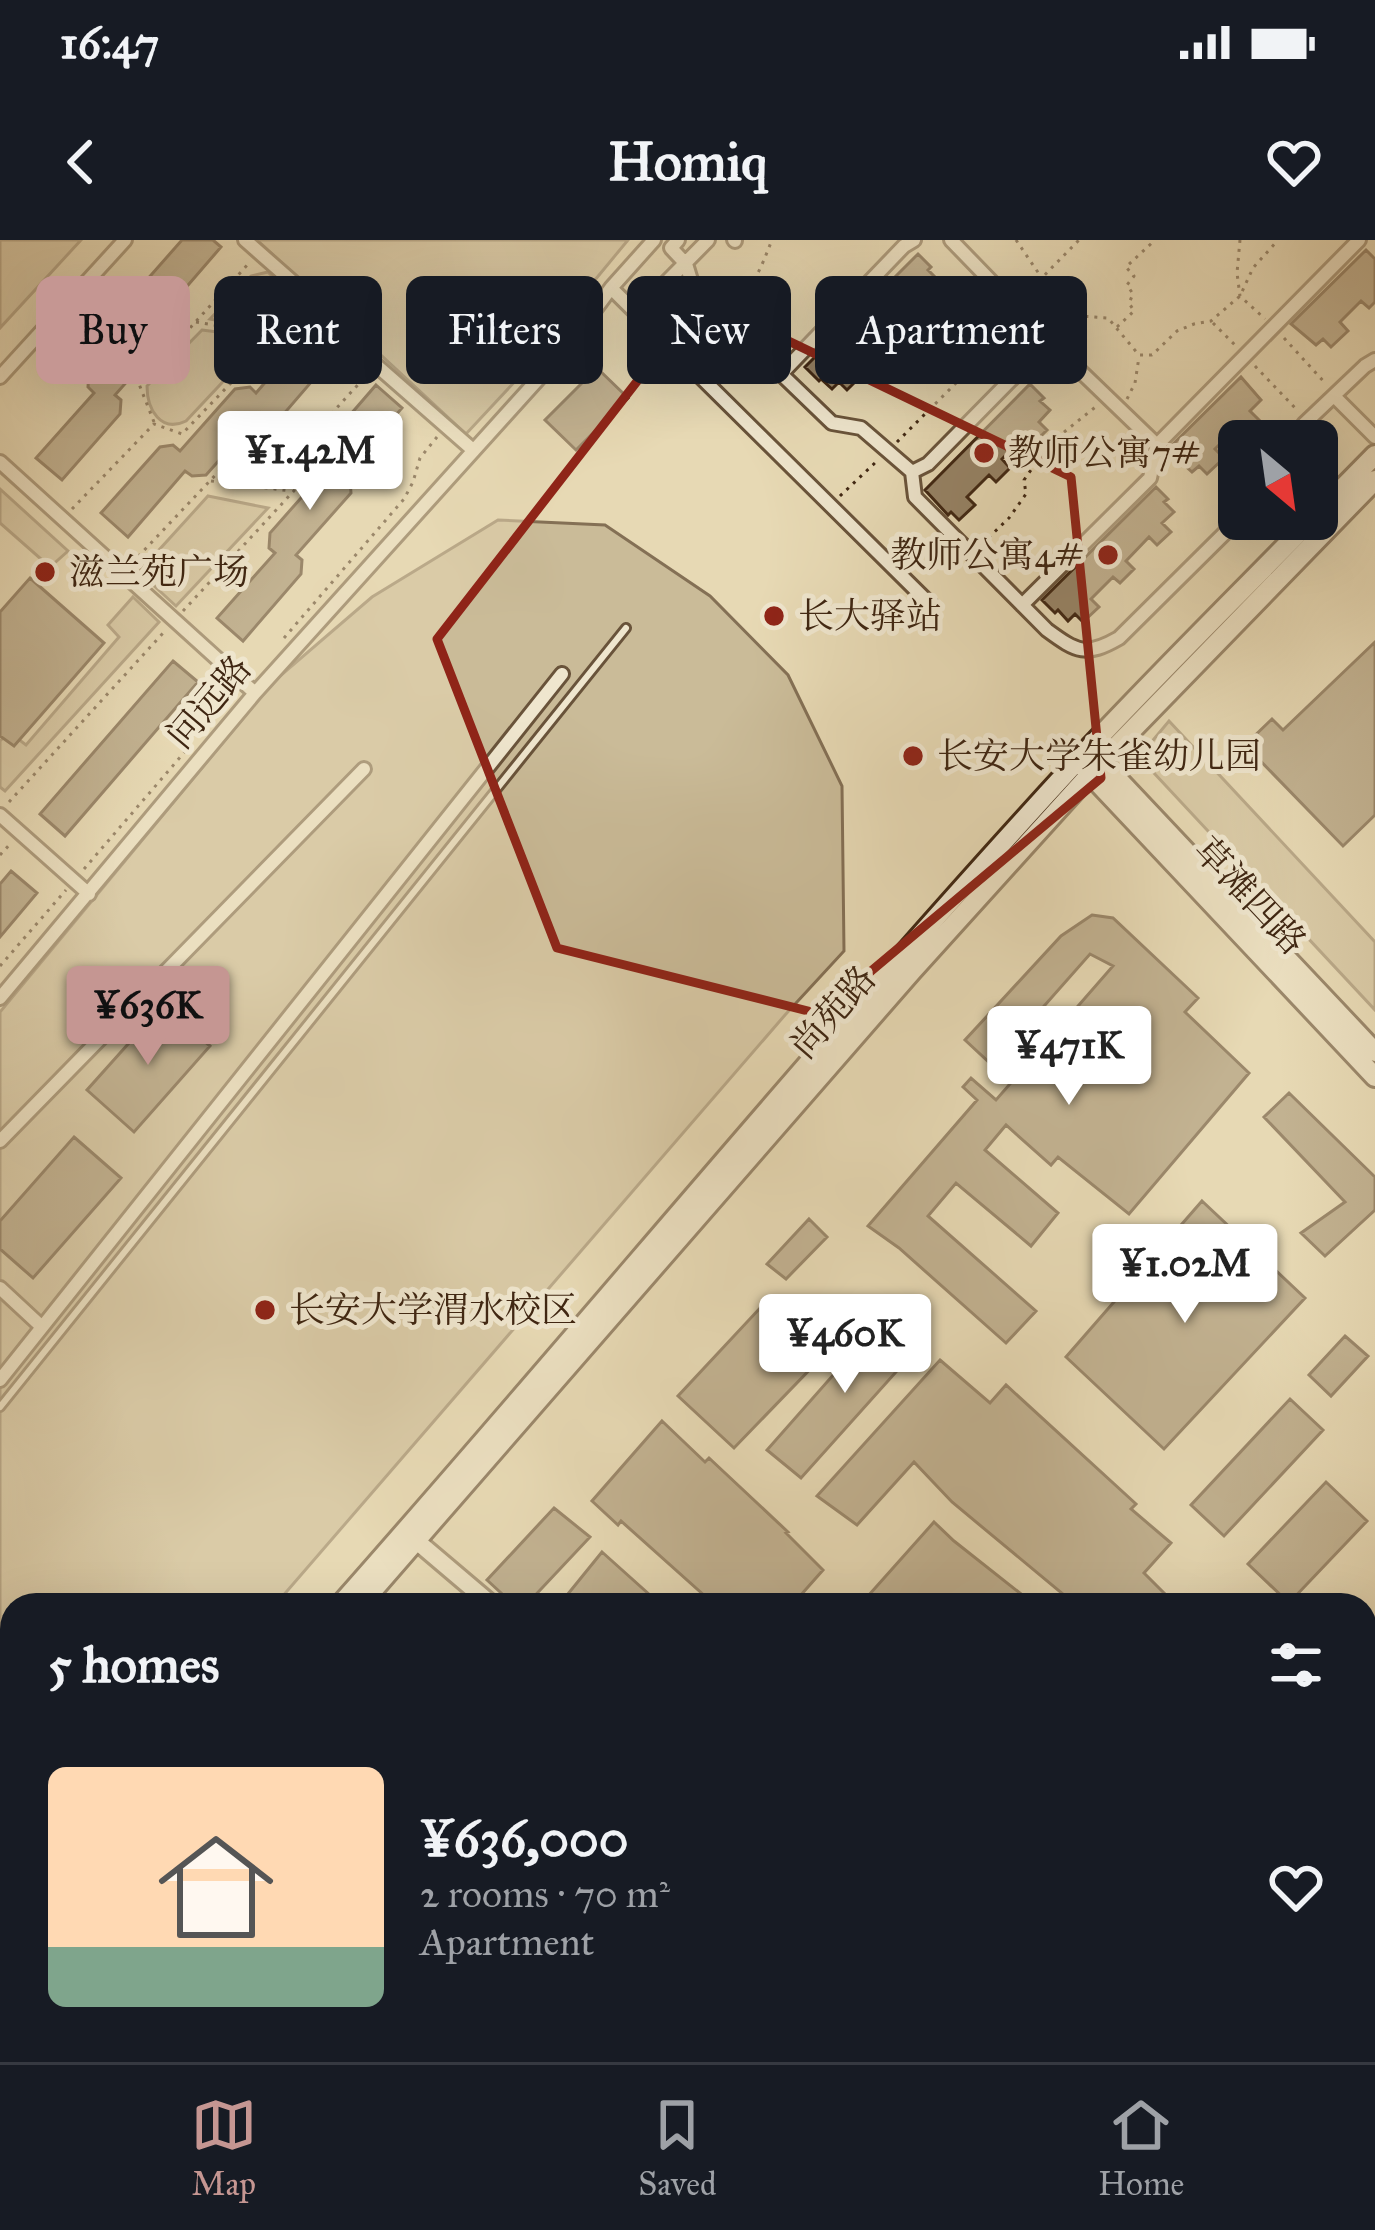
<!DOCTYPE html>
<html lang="en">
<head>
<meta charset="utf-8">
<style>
	body { margin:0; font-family:"IM FELL Great Primer","Noto Serif SC",serif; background:#242831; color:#f1f3f6; height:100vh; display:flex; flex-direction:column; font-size:45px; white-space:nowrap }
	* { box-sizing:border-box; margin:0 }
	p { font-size:39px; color:#9ea1a6 }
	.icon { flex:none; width:66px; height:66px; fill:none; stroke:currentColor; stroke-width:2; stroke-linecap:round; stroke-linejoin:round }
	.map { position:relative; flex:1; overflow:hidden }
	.side { position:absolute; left:0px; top:1353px; width:1377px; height:471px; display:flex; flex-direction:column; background:#171b24; border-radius:36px 36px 0 0; box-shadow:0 12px 48px #0002 }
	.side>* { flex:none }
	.top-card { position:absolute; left:36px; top:36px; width:1305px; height:108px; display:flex; gap:24px }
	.needle { width:78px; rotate:151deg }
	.fabs { position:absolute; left:1218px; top:180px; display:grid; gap:24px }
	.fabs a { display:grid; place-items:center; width:120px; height:120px; border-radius:18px; background:#171b24; box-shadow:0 12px 48px #0002; font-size:60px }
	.price { position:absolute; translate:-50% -102px; padding:0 27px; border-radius:12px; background:#fff; color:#222; font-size:39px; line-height:78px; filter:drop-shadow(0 3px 6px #0008) }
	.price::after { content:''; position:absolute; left:50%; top:72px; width:36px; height:27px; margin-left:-18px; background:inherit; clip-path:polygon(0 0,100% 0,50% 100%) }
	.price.selected { background:#c59692; color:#111 }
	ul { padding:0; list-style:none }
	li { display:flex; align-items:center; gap:36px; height:300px; padding:0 48px }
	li+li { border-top:3px solid #363941 }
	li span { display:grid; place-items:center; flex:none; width:336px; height:240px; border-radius:18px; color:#555 }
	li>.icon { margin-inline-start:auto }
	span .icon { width:144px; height:144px; fill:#fffc; stroke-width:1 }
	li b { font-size:51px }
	h2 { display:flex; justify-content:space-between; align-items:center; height:144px; padding:0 48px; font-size:51px }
	.tag { padding:0 42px; border-radius:18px; background:#171b24; box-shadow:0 12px 48px #0002; font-size:42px; line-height:108px }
	.tag.selected { background:#c59692; color:#111 }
	.status { display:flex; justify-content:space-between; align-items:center; height:84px; padding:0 60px; background:#171b24; direction:ltr }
	.status svg { height:33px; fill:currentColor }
	header { display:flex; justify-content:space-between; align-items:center; height:156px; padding:0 48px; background:#171b24; font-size:54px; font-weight:700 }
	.tabs { display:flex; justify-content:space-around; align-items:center; height:168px; border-top:3px solid #363941; background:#171b24; font-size:33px; color:#9ea1a6 }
	.tabs a { display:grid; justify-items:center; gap:6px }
	.tabs .selected { color:#c59692 }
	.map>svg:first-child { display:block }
	.green { fill:#cabb98; stroke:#847055; stroke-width:3 }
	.building { fill:#968366; stroke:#3f2612; stroke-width:3 }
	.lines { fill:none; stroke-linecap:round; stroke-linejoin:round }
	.service-casing { stroke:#69533a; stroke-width:12 }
	.minor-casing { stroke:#69533a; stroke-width:18 }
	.tertiary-casing { stroke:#69533a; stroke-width:22 }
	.secondary-casing { stroke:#3f2612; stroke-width:24 }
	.primary-casing { stroke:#3f2612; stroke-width:27 }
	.path { stroke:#3f2612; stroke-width:3; stroke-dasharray:3 6; stroke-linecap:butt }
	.service { stroke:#efe6ce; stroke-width:6 }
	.minor { stroke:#efe6ce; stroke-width:12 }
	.tertiary { stroke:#efe6ce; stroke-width:16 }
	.secondary { stroke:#efe6ce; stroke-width:18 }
	.primary { stroke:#e7d9b4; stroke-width:21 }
	.marked { fill:none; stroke:#8f2418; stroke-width:9; stroke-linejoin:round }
	.poi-dot { fill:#8f2418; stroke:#efe6ce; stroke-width:4.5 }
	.labels { text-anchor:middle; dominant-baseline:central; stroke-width:10; stroke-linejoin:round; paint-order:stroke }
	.poi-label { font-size:36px; fill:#3f2612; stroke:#efe6ce; text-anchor:start }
	.street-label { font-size:36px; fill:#3f2612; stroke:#efe6ce }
</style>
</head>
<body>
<div class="status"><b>16:47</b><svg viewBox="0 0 49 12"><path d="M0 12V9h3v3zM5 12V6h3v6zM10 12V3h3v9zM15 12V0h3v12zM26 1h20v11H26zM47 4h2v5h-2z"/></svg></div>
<header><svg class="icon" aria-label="back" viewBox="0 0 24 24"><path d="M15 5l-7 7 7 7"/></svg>Homiq<svg class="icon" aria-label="heart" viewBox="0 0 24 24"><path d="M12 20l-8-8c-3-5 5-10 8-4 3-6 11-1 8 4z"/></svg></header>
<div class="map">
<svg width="1375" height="1822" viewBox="0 0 1375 1822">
	<rect width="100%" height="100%" fill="#e7d9b4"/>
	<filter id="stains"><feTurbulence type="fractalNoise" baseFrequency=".00167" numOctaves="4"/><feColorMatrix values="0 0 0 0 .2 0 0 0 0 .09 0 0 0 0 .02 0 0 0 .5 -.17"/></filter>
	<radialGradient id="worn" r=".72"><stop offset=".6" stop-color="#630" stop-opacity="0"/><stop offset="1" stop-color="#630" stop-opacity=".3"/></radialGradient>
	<path class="green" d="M0,0h81l-81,88z
		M257,0h371l-38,46 -43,61 -81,87z
		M268,32l22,23 -4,18 -16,17 -60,-11 41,-43z
		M202,90l62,8 -78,83c-25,12 -39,-11 -39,-35z
		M267,196c25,7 37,14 25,42l-63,-11 8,-9z
		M0,249l68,62 -18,16 -50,-44z
		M208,256l60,12 -92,98 -37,-34z
		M498,280l107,5 105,71 78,79 54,111 2,165 -59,64 -510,590h-263v303l-12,14v-910l273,-330 99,-85z
		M133,357l26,25 -154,169 -5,-4v-46l9,-9 17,13 93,-108 -11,-12z
		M1169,481l206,221v68l-236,-253z"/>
	<path class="building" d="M182,0h31l8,7 -58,67 6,5 1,14 -55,62 6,5 -1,14 -58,66 -26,-22 58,-65 -6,-6 1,-14 54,-62 -5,-5 -1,-15z
		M1366,10l9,9v43l-6,6 -8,-7 -21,21 8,9 -17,16 -8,-8 -7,6 -25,-21z
		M918,14l13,13 -3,3 10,10 -12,12 8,8 -13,14 -9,-9 -23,24 9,8 -14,15 -7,-8 -22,23 7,8 -15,15 -8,-8 -7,7 -11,-10 -2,2 -14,-14z
		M312,88l26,23 -56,65 -15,3 -6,-6 -55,62 -14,1 -7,-5 -57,66 -27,-24 59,-66 13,-2 7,6 55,-62 15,-2 6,6z
		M597,128l31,30 -52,52 -31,-30z
		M1241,137l20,23 -11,11 9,9 -15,15 -7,-8 -22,22 9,9 -17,16 -8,-8 -7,6 -11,-10 -2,2 -12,-14z
		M1030,144l14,14 -4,3 10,9 -11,12 8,8 -14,14 -8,-8 -23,23 8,9 -14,14 -7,-7 -22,22 8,8 -16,15 -8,-8 -3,3 -23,-25z
		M376,145l26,23 -58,66 6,5 1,14 -55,62 6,5 -1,14 -58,67 -26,-23 58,-65 -6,-5 1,-15 54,-61 -5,-5 -1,-15z
		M1156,247l12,12 -4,3 10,10 -12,11 9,9 -14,13 -8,-8 -23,24 8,8 -14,14 -7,-6 -22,22 8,8 -16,15 -8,-8 -7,7 -10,-11 -3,3 -13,-13z
		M30,338l74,65 -90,103 -14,-10v-124z
		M1375,402v173l-32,31 -98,-101 27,-26 11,11z
		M173,421l25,21 -133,154 -25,-22z
		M11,631l26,22 -37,44v-53z
		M1092,675l21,3 85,80 -13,14 64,61 -120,141 -71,-57 -7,8 -45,-40 -21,25 73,63 -27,33 -75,-63 -28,33 108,95 -30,32 -107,-95 -31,-22 109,-126 -14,-13 8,-9 25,22 117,-134 -23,-12 -98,111 -27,-25 96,-104z
		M163,765l47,41 -76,86 -47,-42z
		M1289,853l86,84v33l-50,46 -24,-23 44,-31 -81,-85z
		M74,897l47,41 -88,100 -33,-29v-28z
		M1202,961l103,97 -141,151 -98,-92z
		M809,979l18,18 -41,42 -19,-15z
		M761,1067l58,53 -85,88 -56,-52z
		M887,1074l35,29 -121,135 -34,-28z
		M1345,1096l23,20 -37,40 -22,-21z
		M940,1120l50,43 16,-18 130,119 -5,5 40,34 -27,30 32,32h-100l-124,-103 -38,-40 -57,63 -40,-29z
		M1290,1159l33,31 -99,106 -33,-31z
		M662,1181l43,41 4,-4 79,74 -2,1 37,37 -31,35h-77l-94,-84 -3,4 -26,-24z
		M1326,1242l41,39 -78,82 -41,-39z
		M554,1268l36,29 -64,68h-12l-27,-25z
		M934,1282l20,19 81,64h-175z
		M602,1312l59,53h-102z"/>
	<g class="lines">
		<defs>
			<path id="service" d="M0,1167l626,-779"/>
			<path id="minor" d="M245,0l67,59 64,66 97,85
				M678,0l-7,8 15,16 8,26 138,133 29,5 51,44 3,25 132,133c30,22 39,27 72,8l120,-119
				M734,0l1,1
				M951,0l98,101 108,104 -7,33 -128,127
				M611,48l322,319
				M636,73l72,-73
				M781,134l123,-128 10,-6
				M0,137l125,-137
				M1334,156l41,41
				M1306,201l-2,-17 61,-58 10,-6
				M1157,205l202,-205
				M0,222l255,231
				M912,232l16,-8 121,-123
				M0,575l89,79
				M0,758l255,-305 313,-347 43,-58 43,-48
				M0,901l364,-372
				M0,1048l42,39
				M0,1140l562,-706
				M1365,1780l10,-11
				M1325,1822l10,-10"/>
			<path id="tertiary" d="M406,1292l86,73
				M1007,1812l11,10"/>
			<path id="secondary" d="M1317,274l58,-59
				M1094,514l281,298
				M1085,529l290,308
				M340,1365c252,-285 493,-580 751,-859 72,-77 147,-151 221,-227
				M360,1365l552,-634 189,-209 274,-282
				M0,1749l12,-14
				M0,1772l12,-13"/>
			<path id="primary" d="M1357,1822l18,-19"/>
		</defs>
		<use href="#service" class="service-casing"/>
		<use href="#minor" class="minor-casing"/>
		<use href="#tertiary" class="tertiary-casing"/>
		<use href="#secondary" class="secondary-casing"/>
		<use href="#primary" class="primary-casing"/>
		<path class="path" d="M1016,0l49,72 15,4 28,2 31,37h13l25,-24 17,-7 17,-3 29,-25 13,-28 25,-28
			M1240,0l-3,33 3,23 25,23
			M1026,54l53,-54
			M727,63c29,-16 33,-34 45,-63
			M196,82l79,13
			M1213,83l23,23
			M1117,87l17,-16 -5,-8 4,-9 -6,-9 7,-9 -8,-9 29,-27
			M1284,98l42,46
			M1255,126l43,45
			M1127,159l8,-16 4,-26
			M154,182l-15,-38 111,-122
			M897,202l116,-116
			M211,241l80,10
			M840,256l37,-35
			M72,269l82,-85 28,10 120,-125
			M982,304l27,-26 17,-24 -2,-14 25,-36 49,-39
			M132,323l128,-135 50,7
			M183,371l119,-129 10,-47 53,-58
			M284,398l120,-139 9,-17 7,-24 17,-21
			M9,562l155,-170
			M0,615l11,-12
			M84,629l111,-129
			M0,726l66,-76"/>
		<use href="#service" class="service"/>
		<use href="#minor" class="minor"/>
		<use href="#tertiary" class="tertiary"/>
		<use href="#secondary" class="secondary"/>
		<use href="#primary" class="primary"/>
	</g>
	<path d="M0 0H1375V1822H0ZM701,59l370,178 30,301 -281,236 -263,-66 -120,-309z" fill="#e7d9b4" fill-opacity=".55" fill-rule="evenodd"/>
	<path class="marked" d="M701,59l370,178 30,301 -281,236 -263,-66 -120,-309z"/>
	<g class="poi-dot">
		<circle cx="984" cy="213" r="12"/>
		<circle cx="1108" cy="315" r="12"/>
		<circle cx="45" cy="332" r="12"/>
		<circle cx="774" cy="376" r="12"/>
		<circle cx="913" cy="516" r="12"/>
		<circle cx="265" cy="1070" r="12"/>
	</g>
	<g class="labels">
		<g class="poi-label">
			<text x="1008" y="213">教师公寓7#</text>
			<text x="1084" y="315" text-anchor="end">教师公寓4#</text>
			<text x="69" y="332">滋兰苑广场</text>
			<text x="798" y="376">长大驿站</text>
			<text x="937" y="516">长安大学朱雀幼儿园</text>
			<text x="289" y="1070">长安大学渭水校区</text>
		</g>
		<g class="street-label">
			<text transform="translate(209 462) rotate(-50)">问远路</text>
			<text transform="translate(1250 656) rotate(47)">草滩四路</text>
			<text transform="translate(833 772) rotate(-49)">尚苑路</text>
		</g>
	</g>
	<rect width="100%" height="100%" filter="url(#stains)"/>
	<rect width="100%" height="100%" fill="url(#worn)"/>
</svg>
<div class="fabs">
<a><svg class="needle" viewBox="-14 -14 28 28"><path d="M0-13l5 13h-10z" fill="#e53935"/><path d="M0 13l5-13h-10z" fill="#9ea1a6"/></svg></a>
</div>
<b class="price" style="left:310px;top:273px">¥1.42M</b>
<b class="price selected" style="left:148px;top:828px">¥636K</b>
<b class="price" style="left:1069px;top:868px">¥471K</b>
<b class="price" style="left:1185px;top:1086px">¥1.02M</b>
<b class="price" style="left:845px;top:1156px">¥460K</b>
<div class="top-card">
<a class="tag selected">Buy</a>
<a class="tag">Rent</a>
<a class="tag">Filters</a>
<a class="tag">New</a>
<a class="tag">Apartment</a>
</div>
<section class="side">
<h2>5 homes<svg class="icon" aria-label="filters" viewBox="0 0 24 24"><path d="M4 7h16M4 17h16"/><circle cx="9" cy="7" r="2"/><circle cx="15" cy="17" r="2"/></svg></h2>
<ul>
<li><span style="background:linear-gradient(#ffd9b3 75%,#7fa58c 0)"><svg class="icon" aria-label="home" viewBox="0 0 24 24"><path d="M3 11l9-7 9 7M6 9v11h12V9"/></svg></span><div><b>¥636,000</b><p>2 rooms · 70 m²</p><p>Apartment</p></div><svg class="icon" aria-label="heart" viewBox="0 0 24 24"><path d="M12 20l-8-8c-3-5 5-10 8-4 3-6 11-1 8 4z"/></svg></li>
</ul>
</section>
</div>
<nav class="tabs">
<a class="selected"><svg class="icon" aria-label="map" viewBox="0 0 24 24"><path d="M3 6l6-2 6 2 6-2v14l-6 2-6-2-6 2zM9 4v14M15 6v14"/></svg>Map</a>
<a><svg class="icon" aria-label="saved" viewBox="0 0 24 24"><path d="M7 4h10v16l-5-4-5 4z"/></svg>Saved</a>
<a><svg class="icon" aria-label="home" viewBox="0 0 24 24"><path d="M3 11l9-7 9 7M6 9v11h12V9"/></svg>Home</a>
</nav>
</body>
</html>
